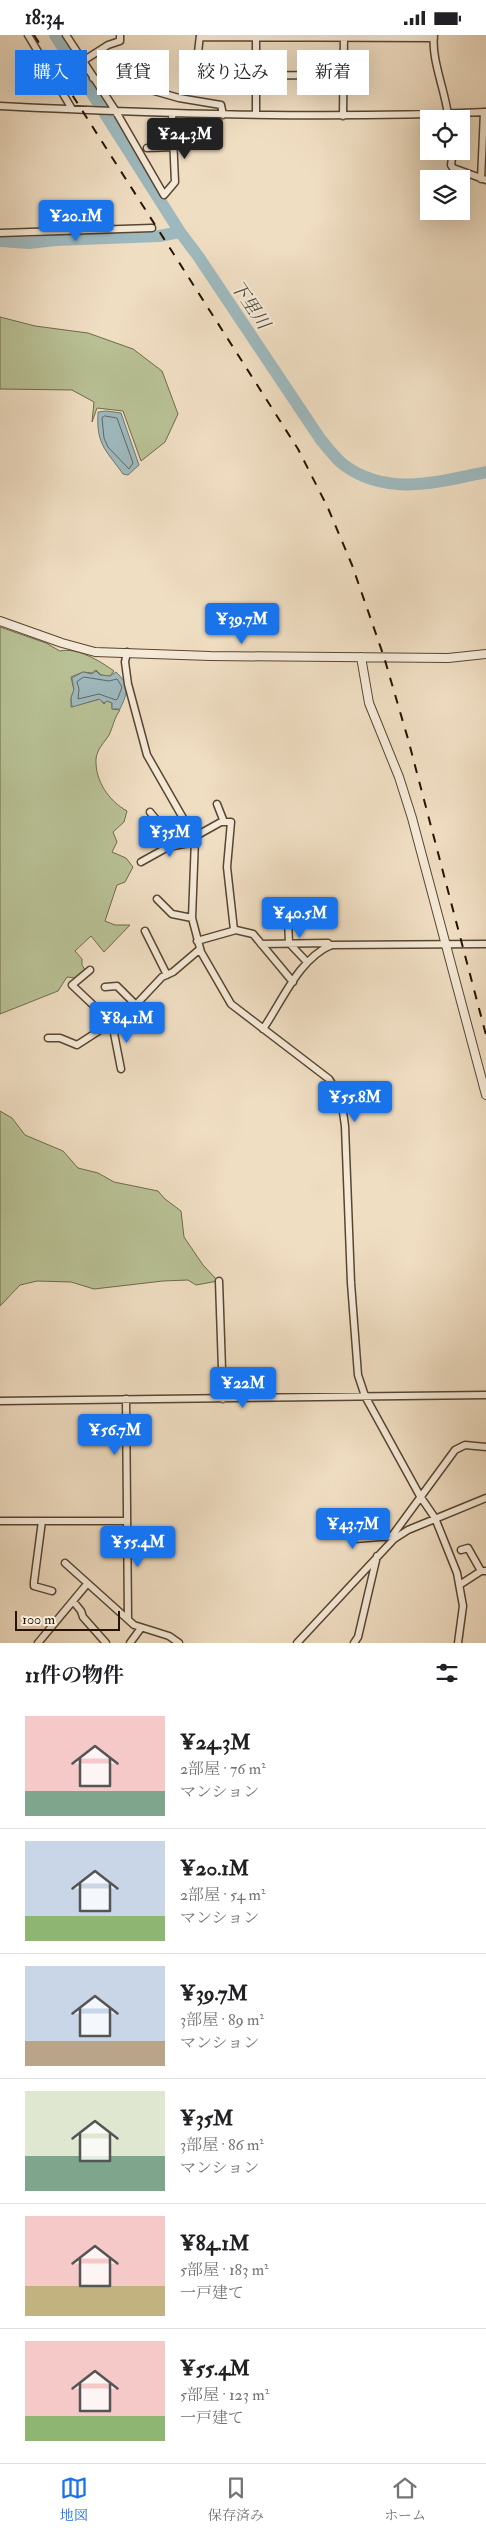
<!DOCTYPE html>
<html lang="ja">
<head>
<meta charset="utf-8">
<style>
	body { margin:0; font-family:"IM FELL Double Pica","Noto Serif JP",serif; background:#f2f2f2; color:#202124; height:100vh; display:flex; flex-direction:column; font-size:19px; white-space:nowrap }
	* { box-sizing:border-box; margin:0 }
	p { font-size:16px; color:#757577 }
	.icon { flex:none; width:28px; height:28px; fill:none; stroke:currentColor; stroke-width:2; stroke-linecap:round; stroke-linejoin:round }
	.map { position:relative; height:1608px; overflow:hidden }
	.panel { display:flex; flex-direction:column; background:#fff; flex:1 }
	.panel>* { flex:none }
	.guide { position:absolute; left:15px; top:15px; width:456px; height:45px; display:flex; gap:10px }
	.tools { position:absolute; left:420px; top:75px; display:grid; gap:10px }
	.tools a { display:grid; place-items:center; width:50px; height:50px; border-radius:0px; background:#fff; box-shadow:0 5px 20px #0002; font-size:25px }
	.scale { position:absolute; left:15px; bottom:12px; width:105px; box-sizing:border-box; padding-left:5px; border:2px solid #261400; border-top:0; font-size:14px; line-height:18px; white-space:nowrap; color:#261400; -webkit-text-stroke:4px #f5ead8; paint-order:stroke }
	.price { position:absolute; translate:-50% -42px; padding:0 11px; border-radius:5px; background:#1a73e8; color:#fff; font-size:16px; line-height:32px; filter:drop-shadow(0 1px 2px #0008) }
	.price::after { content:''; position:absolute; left:50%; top:30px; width:15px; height:11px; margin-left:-8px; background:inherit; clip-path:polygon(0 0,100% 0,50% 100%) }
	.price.current { background:#222; color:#fff }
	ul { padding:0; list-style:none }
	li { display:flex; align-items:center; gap:15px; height:125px; padding:0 25px }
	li+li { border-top:1px solid #e0e0e0 }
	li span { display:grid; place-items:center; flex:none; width:140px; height:100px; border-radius:0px; color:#555 }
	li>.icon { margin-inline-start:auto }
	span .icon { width:60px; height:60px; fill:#fffc; stroke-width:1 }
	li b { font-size:21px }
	h2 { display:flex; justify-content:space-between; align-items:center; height:60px; padding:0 25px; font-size:21px }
	.chip { padding:0 18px; border-radius:0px; background:#fff; box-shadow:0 5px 20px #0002; font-size:18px; line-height:45px }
	.chip.current { background:#1a73e8; color:#fff }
	.status { display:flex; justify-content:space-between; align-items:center; height:35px; padding:0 25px; background:#fff; direction:ltr }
	.status svg { height:14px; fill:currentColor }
	.tabs { display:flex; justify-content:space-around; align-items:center; height:70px; border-top:1px solid #e0e0e0; background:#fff; font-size:14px; color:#757577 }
	.tabs a { display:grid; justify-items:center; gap:2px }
	.tabs .current { color:#1a73e8 }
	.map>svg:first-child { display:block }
	.green { fill:#b8c195; stroke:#6f6a4a }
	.water { fill:#9eb9be; stroke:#6e7772 }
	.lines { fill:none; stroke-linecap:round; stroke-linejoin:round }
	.shore { stroke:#62665f; stroke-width:1 }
	.river { stroke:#9eb9be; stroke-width:12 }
	.minor-casing { stroke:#584631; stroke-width:9 }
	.tertiary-casing { stroke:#584631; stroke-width:10 }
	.minor { stroke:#f5ead8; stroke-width:6 }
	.tertiary { stroke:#f5ead8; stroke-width:8 }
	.rail { stroke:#261400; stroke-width:2; stroke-dasharray:9 9; stroke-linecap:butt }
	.labels { text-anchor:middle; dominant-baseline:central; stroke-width:4; stroke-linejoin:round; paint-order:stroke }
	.water-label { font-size:18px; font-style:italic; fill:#504e42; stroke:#f5ead8 }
</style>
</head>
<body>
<div class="status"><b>18:34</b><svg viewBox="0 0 49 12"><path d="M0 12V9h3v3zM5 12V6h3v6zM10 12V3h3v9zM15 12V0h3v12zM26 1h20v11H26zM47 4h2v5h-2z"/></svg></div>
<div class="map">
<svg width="486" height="1608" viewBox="0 0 486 1608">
	<rect width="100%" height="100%" fill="#f0dec3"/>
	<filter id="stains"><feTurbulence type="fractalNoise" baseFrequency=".004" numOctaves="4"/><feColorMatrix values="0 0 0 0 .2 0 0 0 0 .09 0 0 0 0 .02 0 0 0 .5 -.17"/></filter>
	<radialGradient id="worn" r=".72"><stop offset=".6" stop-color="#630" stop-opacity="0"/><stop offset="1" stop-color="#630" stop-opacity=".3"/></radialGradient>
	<path class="green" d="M0,282l35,9 53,7 45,16 29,22 16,43 -13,28 -24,19 -18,-50 -26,-3 -5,14 2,-20 -22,-12 -72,-1z
		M0,592l46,16 14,8c17,-4 40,10 54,20l-4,5 -9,-1 -5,-5 -4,3 -9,-1 -12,5 3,13 -3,8v9l29,-8 4,5 3,-3 5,2v6l8,1c-6,8 -7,17 -11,25 -5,8 -12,14 -13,24 -1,22 13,42 31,52l-3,11 -11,10 4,10 -5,10 14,6 7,9 -8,15 -8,3 -12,36 10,4h15l-26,27 -13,-16 -16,15 7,8v6l3,5 -9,8 -9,-1 -9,14 -58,23z
		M0,1076l12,7 13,17 38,16 15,17 20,5 16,9 44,9 7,8 16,12 3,26 19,28 15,16 -22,4 -8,-5 -25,1 -69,8 -23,-7 -34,-1 -17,4 -20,21z"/>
	<path class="water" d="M106,376l15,2 18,52 -11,10 -5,-1c-16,-23 -27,-29 -25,-60v-2z
		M96,636l4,4 10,1 6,-4c14,13 12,20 4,37h-8v-6l-5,-2 -3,2 -5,-4 -27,8 -1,-9 3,-9 -2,-11 11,-6 9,2z"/>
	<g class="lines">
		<path class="shore" d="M105,381l12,2 16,45 -4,6 -21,-22 -4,-9 -2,-20z
			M84,642l25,4 8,-2 5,8 -4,11 -2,2 -17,-6 -21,5 1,-10 -2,-7z"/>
		<path class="river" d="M55,0l125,197 18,24 123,184c7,8 15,19 23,25 43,32 95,17 142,7
			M0,206l29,2 27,-3 103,-4 21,-4"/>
		<defs>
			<path id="minor" d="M28,0l44,74
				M66,0l49,75 49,85 11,-13 -3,-68
				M200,0l-4,35 4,6 143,-1
				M434,0c-3,24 11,55 14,80
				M200,2l234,1
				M83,26l25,-16 12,-4v-6
				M93,43l26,3 60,17 42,7 2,10
				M0,71c162,8 324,13 486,6
				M256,80v-80
				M343,81l1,-81
				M147,113l27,-1
				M453,116l-2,14 2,3 33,12
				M481,144l3,-67
				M0,198l152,-5
				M127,617l-2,10 3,22 19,71 48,84 -3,79 9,34 30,52 98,75 12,19 4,28 6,157 7,92 7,21 55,100 15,22 22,55 6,33 -5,37
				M217,769l7,18
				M150,777l13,16 10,18
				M194,802l27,-15h10l-4,45 7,63
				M141,827l27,-15 27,-5
				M157,864l15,15 20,4
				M288,884l1,24 18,19
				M145,896l22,44
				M197,906l39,-11 17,4 40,48
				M261,909l67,-1 2,3
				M90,935l-18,15 40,38 9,46
				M105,952l12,-1 19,19
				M263,994c20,-29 35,-69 68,-84l155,-1
				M48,1003h12l17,7 54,-35 31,-33 11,-5 27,-23
				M219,1246l4,118
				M126,1364l2,220
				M0,1366l486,-6
				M0,1486h127
				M42,1486l-8,61v4l18,5
				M332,1488l23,16 37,-3 1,2
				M392,1501l63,-86 10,-5 21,2
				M461,1515l7,-2 13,23
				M65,1528l69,62 35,11 10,7
				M461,1549l20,-13h5
				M73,1566l8,10 2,6 23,26
				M38,1608l49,-59
				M130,1608l11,-15
				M297,1608l97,-104 14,-9 78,-32
				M354,1608l4,-6 19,-81"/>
			<path id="tertiary" d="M0,586l62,22 33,9 115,4 238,2 38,-4
				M361,622l8,46 30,74 13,41 74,277"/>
		</defs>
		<use href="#minor" class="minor-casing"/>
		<use href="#tertiary" class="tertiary-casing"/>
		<use href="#minor" class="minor"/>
		<use href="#tertiary" class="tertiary"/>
		<path class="rail" d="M34,0l264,414 30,59 24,57 32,92 24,82 78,296"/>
	</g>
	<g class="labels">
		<g class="water-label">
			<text transform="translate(250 270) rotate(56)">下里川</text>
		</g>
	</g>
	<rect width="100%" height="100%" filter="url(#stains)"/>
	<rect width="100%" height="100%" fill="url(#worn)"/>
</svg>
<div class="tools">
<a><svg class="icon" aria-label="locate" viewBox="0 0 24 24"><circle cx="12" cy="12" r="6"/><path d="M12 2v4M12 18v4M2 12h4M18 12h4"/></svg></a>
<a><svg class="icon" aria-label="layers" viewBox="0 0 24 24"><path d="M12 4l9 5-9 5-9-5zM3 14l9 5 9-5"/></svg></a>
</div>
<div class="scale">100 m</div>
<b class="price current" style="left:185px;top:125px">¥24.3M</b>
<b class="price" style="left:76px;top:207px">¥20.1M</b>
<b class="price" style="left:242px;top:610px">¥39.7M</b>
<b class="price" style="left:170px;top:823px">¥35M</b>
<b class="price" style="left:300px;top:904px">¥40.5M</b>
<b class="price" style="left:127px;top:1009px">¥84.1M</b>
<b class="price" style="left:355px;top:1088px">¥55.8M</b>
<b class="price" style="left:243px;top:1374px">¥22M</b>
<b class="price" style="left:115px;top:1421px">¥56.7M</b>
<b class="price" style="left:353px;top:1515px">¥43.7M</b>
<b class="price" style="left:138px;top:1533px">¥55.4M</b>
<div class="guide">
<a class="chip current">購入</a>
<a class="chip">賃貸</a>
<a class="chip">絞り込み</a>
<a class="chip">新着</a>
</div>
</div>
<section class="panel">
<h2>11件の物件<svg class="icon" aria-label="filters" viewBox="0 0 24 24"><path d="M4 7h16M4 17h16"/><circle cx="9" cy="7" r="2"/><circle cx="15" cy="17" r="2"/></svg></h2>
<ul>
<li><span style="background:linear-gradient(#f6c9c9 75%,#7fa58c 0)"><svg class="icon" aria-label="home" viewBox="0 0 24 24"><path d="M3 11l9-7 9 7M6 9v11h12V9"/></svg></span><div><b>¥24.3M</b><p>2部屋 · 76 m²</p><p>マンション</p></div></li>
<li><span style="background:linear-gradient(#c9d6e8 75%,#8fb573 0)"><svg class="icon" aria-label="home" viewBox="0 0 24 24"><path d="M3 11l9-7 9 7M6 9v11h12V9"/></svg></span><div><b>¥20.1M</b><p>2部屋 · 54 m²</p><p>マンション</p></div></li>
<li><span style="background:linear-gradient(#c9d6e8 75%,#b9a48a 0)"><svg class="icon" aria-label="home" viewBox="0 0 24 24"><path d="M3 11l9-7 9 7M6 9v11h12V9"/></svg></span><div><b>¥39.7M</b><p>3部屋 · 89 m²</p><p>マンション</p></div></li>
<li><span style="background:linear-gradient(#dfe7d0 65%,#7fa58c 0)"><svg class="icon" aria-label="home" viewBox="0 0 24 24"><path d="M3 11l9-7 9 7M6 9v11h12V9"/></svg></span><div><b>¥35M</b><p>3部屋 · 86 m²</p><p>マンション</p></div></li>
<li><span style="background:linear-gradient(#f6c9c9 70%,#c2b280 0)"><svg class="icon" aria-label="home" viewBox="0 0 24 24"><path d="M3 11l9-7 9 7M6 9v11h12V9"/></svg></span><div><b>¥84.1M</b><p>5部屋 · 183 m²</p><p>一戸建て</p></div></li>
<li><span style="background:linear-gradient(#f6c9c9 75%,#8fb573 0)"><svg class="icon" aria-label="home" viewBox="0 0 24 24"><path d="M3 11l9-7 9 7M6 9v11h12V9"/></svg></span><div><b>¥55.4M</b><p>5部屋 · 123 m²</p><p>一戸建て</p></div></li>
</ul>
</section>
<nav class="tabs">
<a class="current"><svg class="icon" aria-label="map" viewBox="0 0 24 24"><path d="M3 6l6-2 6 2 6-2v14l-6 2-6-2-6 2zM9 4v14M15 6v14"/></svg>地図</a>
<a><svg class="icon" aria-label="saved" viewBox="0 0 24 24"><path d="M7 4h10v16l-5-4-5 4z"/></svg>保存済み</a>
<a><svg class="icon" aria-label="home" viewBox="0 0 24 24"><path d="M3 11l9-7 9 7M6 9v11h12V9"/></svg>ホーム</a>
</nav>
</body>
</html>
